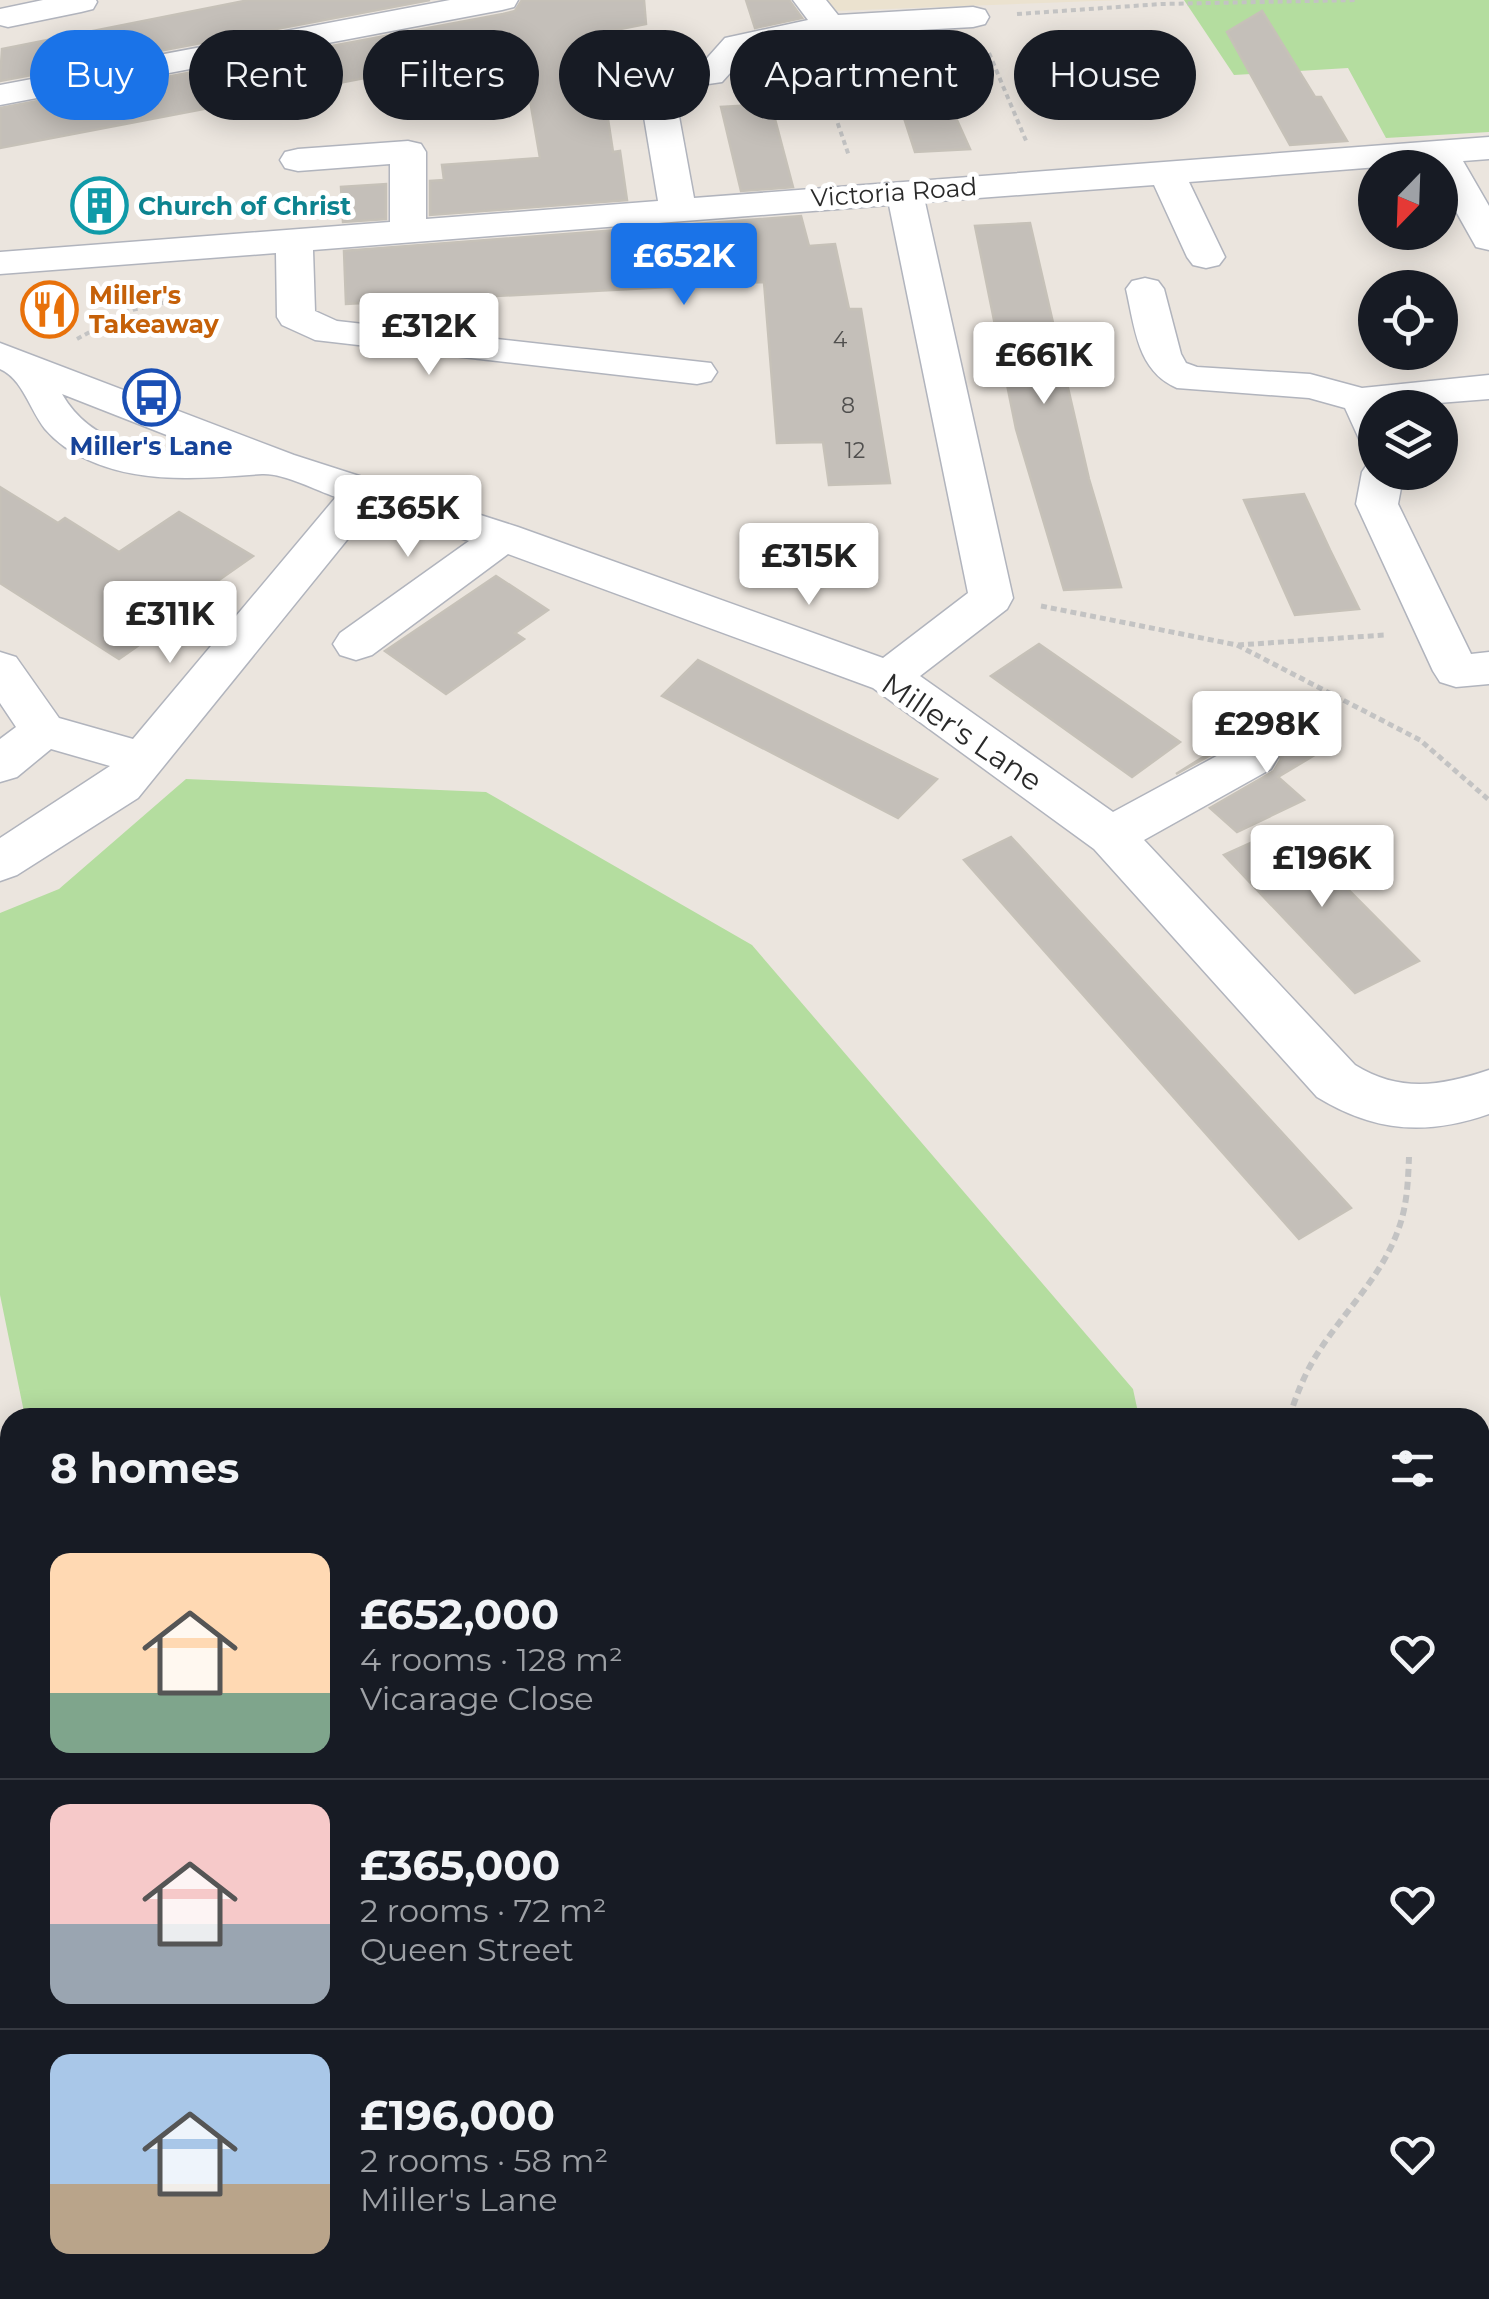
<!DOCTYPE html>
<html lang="en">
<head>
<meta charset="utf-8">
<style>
	body { margin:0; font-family:Montserrat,sans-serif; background:#242831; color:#f1f3f6; height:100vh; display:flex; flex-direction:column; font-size:38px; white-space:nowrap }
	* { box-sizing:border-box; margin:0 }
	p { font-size:32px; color:#9ea1a6 }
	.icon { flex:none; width:55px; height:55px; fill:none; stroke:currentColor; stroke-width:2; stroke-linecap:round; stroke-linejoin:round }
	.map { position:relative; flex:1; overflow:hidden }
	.sheet { position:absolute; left:0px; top:1408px; width:1490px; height:892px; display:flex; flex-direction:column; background:#171b24; border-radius:30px 30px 0 0; box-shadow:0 5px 25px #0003 }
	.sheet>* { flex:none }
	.top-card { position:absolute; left:30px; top:30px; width:1430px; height:90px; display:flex; gap:20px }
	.needle { width:65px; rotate:203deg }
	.buttons { position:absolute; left:1358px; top:150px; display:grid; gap:20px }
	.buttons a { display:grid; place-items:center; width:100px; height:100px; border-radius:50%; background:#171b24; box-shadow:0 5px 25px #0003; font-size:50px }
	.price { position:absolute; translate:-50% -85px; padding:0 22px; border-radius:10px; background:#fff; color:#222; font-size:32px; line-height:65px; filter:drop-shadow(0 2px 5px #0008) }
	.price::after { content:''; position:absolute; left:50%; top:60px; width:30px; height:22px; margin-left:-15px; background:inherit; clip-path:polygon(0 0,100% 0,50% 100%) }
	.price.selected { background:#1a73e8; color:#fff }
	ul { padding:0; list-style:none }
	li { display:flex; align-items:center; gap:30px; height:250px; padding:0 50px }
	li+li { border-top:2px solid #363941 }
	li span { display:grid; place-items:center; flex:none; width:280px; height:200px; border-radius:20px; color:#555 }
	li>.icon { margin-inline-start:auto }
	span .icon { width:120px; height:120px; fill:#fffc; stroke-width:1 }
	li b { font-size:42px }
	h2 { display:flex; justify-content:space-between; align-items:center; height:120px; padding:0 50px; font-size:42px }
	.pill { padding:0 35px; border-radius:45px; background:#171b24; box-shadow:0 5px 25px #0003; font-size:35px; line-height:90px }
	.pill.selected { background:#1a73e8; color:#fff }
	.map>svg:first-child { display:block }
	.education { fill:#ebe2cf }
	.green { fill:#b4dd9f }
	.building { fill:#c4bfb9; stroke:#c6c1b8; stroke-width:2.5 }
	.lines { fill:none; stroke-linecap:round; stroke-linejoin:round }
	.minor-casing { stroke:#b1b4bd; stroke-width:3 }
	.path-far3 { stroke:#c3c3c3; stroke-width:4; stroke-dasharray:5 4; stroke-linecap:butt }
	.path-far2 { stroke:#c3c3c3; stroke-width:5; stroke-dasharray:6 4; stroke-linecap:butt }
	.path-far1 { stroke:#c3c3c3; stroke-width:6; stroke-dasharray:8 5; stroke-linecap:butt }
	.path { stroke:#c3c3c3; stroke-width:8; stroke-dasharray:10 6; stroke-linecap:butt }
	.minor { fill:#fff; fill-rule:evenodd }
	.labels { text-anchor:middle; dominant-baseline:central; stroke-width:10; stroke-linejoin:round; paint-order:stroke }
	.far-number-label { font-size:22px; fill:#504f4e }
	.far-street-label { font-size:25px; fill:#2a2a2a; stroke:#fff }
	.far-culture-label { font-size:25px; font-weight:bold; fill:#0d838f; stroke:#fff; text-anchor:start }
	.far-food-label { font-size:25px; font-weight:bold; fill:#c56008; stroke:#fff; text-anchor:start }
	.far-transit-label { font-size:25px; font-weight:bold; fill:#164399; stroke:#fff }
	.street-label { font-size:30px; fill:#2a2a2a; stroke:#fff }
</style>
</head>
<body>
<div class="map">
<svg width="1489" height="2299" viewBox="0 0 1489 2299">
	<rect width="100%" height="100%" fill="#ebe5de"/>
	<path class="education" d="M826,0h296l-287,11z"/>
	<path class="green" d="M1184,0h305v132l-103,6 -38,-70 -114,7z
		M186,779l300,13 266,153 381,444 6,28h-1114l-25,-122v-382l59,-24z"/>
	<path class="building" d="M249,0h181l-430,81 2,-32z
		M522,0h122l2,24 -51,10 18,118 7,-1 7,49 -197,15v-34l14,-1 -2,-15 98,-7 -19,-110 -521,100v-40l503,-94 12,-3z
		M746,0h43l13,18 -47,10z
		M1262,11l53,86h6l26,44 -57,4 -63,-113z
		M863,37l19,47 -105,9 -13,-40 66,-14z
		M943,89l27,60 -55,3 -19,-59z
		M771,104l22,83 -52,4 -20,-84z
		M386,184v35l-43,3 -2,-35z
		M801,216l8,30 26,-2 14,65h12l29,174 -61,2 -6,-43 -46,1 -13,-161 -418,22 -2,-53z
		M1030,223l59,256 32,108 -57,3 -48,-161 -41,-203z
		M0,487l58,36 7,-5 54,34 60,-40 74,44 -54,38 7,4 -87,61 -119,-76z
		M1304,494l26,56 29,59 -64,6 -51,-115z
		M496,576l52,34 -33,23 9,6 -78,55 -61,-43z
		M1039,644l141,98 -48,35 -141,-101z
		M698,660l239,119 -39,39 -236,-122z
		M1274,713l49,37 -45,27 26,23 -67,32 -27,-24 64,-37 7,-12 -7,-16 -19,-7 -19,5 -60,33z
		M1286,827l133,134 -64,32 -131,-138z
		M1011,837l340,371 -52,31 -335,-379z"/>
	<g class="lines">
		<defs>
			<path id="minor" d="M43,0h53l1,2 -4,7 -12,3 -73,15 -8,-2v-16z
				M450,0h68l-4,7 -12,3 -502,95v-20z
				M793,0h33l12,15 135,-8 12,3 4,7 -4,7 -12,3 -144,8 -81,18 -26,29 -48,7 20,109 795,-61v22l-26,2 26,45v44l-13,-3 -36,-64v-15h-9l-2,-5 -240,19 36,75 -6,8 -13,3 -13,-3 -6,-8 -33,-72 -229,17 88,396 -6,11 -87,67 193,136 124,-67 17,-5 17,5 7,12 -7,12 -127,71 211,225c45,28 86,21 134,5v44c-63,22 -115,18 -172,-17l-223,-248 -221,-161 -365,-134 -136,101 -16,5 -16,-5 -7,-11 7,-11 129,-92 -97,-32 -234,289 -121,77 -17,6v-43l110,-72 -59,-17 -34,28 -17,5v-43l16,-12 -16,-24v-51l16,5 43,61 74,21 203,-242c-21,-7 -52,-24 -74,-23 -57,4 -119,11 -174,-14 -16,-7 -32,-18 -43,-31 -15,-19 -23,-51 -45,-60v-26l294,112 224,72 365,131 85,-65 -79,-388 -576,45 2,61 22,10 374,42 6,9 -6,9 -14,3 -382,-44 -33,-15 -5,-8 -1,-64 -276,21v-22l390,-30v-58l-92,7 -13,-3 -5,-8 5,-8 13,-3 110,-8 13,3 5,8v67l232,-18 -20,-120 5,-7 57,-8 25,-28 83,-18zM62,394l148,58c-57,1 -117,-4 -148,-58z
				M1145,278l13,3 6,8 17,65 5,9 11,4 113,7 52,14 127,-13v24l-114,9 -1,37 -14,-4 -15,-33 -36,-10 -132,-10c-40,-17 -42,-60 -51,-99l6,-8z
				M1375,461v11h29l-6,32 73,150 18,-2v32l-33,3 -16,-5 -7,-11 -77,-167 6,-32 6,-9z
				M1332,2290h79l4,9h-79z"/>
		</defs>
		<use href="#minor" class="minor-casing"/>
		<path class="path-far3" d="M1017,14l145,-10 196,-4
			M989,53l38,90
			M826,89l23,67
			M77,339l51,-28 46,-11"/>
		<path class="path-far2" d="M1041,606l196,39 183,95 69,60
			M1238,645l147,-10"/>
		<path class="path-far1" d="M1289,1418c8,-25 17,-48 32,-70 25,-38 60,-72 76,-115 10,-25 11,-50 12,-76"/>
		<path class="path" d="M1480,2132l9,-4"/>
		<use href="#minor" class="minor"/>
	</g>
	<defs>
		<symbol id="building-ring" viewBox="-11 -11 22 22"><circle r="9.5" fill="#fff" stroke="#0f9aa8" stroke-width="1.5"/><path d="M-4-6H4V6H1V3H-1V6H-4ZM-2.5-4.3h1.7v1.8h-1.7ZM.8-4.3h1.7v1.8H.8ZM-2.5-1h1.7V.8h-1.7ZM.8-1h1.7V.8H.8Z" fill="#0f9aa8"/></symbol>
		<symbol id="restaurant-ring" viewBox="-11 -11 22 22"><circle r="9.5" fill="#fff" stroke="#e8710a" stroke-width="1.5"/><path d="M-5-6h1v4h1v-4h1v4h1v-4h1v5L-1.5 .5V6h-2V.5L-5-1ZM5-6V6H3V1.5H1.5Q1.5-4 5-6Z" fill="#e8710a"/></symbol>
		<symbol id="bus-ring" viewBox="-11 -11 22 22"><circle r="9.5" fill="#fff" stroke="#1a4fb4" stroke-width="1.5"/><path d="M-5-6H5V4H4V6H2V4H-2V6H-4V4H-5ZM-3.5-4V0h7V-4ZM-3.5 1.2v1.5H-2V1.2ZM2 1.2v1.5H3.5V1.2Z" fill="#1a4fb4"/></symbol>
	</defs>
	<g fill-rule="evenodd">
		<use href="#building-ring" x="68" y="174" width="63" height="63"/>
		<use href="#restaurant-ring" x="18" y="278" width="63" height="63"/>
		<use href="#bus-ring" x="120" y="366" width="63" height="63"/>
	</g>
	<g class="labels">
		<g class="far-number-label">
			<text x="840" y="339">4</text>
			<text x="848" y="405">8</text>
			<text x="855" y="450">12</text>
		</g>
		<g class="far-street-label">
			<text transform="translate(894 192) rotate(-4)">Victoria Road</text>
		</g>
		<g class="far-culture-label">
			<text x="138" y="206">Church of Christ</text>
		</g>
		<g class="far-food-label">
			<text x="89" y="295">Miller's<tspan x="89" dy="29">Takeaway</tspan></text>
		</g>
		<g class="far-transit-label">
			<text x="151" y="446">Miller's Lane</text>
		</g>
		<g class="street-label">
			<text transform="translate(962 732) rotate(34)">Miller's Lane</text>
		</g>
	</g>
</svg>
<div class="buttons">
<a><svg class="needle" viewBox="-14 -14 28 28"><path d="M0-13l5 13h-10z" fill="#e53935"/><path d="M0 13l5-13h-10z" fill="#9ea1a6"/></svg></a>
<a><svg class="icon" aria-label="locate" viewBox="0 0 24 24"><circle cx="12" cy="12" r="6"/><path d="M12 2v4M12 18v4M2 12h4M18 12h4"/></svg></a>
<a><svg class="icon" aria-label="layers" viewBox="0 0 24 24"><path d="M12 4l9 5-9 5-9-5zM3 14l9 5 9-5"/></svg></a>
</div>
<b class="price selected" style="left:684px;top:308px">£652K</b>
<b class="price" style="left:429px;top:378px">£312K</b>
<b class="price" style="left:1044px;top:407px">£661K</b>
<b class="price" style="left:408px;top:560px">£365K</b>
<b class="price" style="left:809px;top:608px">£315K</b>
<b class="price" style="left:170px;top:666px">£311K</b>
<b class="price" style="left:1267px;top:776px">£298K</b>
<b class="price" style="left:1322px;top:910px">£196K</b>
<div class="top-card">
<a class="pill selected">Buy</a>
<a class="pill">Rent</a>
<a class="pill">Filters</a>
<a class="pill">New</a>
<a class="pill">Apartment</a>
<a class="pill">House</a>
</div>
<section class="sheet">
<h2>8 homes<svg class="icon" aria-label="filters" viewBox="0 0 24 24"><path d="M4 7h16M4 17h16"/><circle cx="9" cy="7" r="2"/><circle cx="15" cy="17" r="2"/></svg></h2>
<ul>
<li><span style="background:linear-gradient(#ffd9b3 70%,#7fa58c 0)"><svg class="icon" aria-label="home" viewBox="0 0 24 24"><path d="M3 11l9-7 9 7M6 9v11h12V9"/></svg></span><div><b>£652,000</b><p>4 rooms · 128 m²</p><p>Vicarage Close</p></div><svg class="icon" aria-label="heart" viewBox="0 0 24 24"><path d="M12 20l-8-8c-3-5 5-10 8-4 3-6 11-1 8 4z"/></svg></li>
<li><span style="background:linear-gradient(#f6c9c9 60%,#9aa5b1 0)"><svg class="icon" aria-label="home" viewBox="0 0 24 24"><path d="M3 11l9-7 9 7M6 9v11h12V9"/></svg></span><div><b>£365,000</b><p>2 rooms · 72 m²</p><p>Queen Street</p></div><svg class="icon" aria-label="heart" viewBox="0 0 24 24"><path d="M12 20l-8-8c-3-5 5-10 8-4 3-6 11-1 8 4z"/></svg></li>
<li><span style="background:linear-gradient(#a9c7e8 65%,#b9a48a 0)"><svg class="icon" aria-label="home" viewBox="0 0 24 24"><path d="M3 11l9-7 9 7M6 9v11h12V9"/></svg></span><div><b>£196,000</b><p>2 rooms · 58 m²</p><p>Miller's Lane</p></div><svg class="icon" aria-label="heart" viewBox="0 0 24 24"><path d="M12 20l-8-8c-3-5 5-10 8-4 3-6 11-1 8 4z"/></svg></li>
</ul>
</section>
</div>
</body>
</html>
